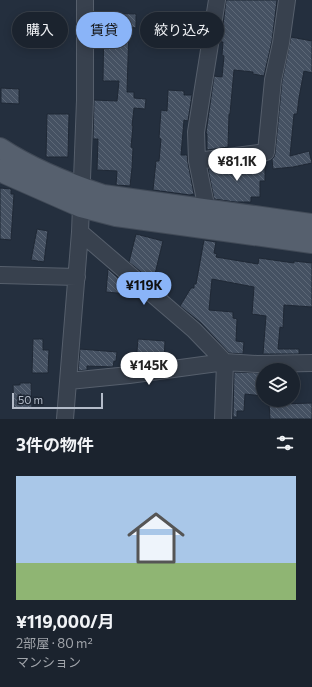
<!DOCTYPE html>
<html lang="ja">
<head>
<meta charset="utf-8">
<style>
	body { margin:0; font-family:Commissioner,"Noto Sans JP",sans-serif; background:#242b36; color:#f1f3f6; height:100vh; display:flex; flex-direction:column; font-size:15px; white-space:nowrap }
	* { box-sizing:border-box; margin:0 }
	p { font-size:13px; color:#a0a4aa }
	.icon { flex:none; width:22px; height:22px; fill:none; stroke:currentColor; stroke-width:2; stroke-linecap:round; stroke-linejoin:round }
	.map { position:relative; height:419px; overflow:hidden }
	.side { display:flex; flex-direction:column; background:#1b232e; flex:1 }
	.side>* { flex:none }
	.guide { position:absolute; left:12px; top:12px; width:288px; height:36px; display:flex; gap:8px }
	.controls { position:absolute; left:256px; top:363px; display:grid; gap:8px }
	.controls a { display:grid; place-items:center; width:44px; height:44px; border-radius:50%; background:#1b232e; box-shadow:0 2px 10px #0003,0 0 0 1px #39404a; font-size:20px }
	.scale { position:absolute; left:12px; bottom:10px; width:91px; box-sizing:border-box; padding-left:4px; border:2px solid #b4bcc9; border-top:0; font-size:11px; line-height:14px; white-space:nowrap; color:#b4bcc9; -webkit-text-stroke:3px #1d2633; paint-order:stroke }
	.price { position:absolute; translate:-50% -34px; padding:0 9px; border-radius:14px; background:#fff; color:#222; font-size:13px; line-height:26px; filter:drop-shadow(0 1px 2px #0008) }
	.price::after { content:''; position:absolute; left:50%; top:24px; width:12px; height:9px; margin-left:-6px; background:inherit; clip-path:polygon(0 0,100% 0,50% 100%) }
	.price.selected { background:#8ab4f8; color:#111 }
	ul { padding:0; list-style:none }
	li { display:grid; align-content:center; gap:8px; height:212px; padding:0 16px }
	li+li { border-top:1px solid #39404a }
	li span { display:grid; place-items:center; height:124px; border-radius:0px; color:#555 }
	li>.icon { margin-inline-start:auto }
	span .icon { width:72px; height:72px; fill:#fffc; stroke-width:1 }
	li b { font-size:17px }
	h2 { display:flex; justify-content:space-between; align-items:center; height:48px; padding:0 16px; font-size:17px }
	.pill { padding:0 14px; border-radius:18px; background:#1b232e; box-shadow:0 2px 10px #0003,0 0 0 1px #39404a; font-size:14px; line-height:36px }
	.pill.selected { background:#8ab4f8; color:#111 }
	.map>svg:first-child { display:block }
	.building { fill:url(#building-back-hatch); stroke:#1f2835 }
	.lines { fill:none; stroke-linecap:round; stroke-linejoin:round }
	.minor-casing { stroke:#565f6c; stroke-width:18 }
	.major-casing { stroke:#414a57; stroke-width:22 }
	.minor { stroke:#38414e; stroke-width:16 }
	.major { stroke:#56606e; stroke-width:20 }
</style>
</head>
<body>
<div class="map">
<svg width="312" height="419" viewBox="0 0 312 419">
	<defs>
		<pattern id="building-back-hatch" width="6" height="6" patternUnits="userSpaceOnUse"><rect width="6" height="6" fill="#455162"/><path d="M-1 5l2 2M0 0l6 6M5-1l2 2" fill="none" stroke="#5d6877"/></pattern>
	</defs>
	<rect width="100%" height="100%" fill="#242f3e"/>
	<path class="building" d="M226,0h51l-5,41 -8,35 -11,-2v-2l-19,-2 -4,44h-1l-1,33 -21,3v-16l-1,-1 8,-57 8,1 2,-21 -2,-1 1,-13h-2z
		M104,13l32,1v14l-7,-1 -2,65h7v6l12,1 -1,10 -11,-1 -2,18h1l-2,21 2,1 -1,20 -2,18 -14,-1 1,-14 -20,-1 1,-31h-5l1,-39 23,1 2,-20h-16z
		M291,37l21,4v32l-8,-2 -5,27 -2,16h-3l-4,42 19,-5 3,12 -19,4 -20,2 -1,-10 2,-2 1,-4 7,-72z
		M1,88l18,1v15l-18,-1z
		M168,90l16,1v4h8l-4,26 -4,-1 -3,35h6l1,8 6,31 -4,1 -37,-5 3,-29h3l2,-22 -2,-1 2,-28 6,1z
		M47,114h22l-1,43h-22z
		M248,164h17v17h-5v16h-9v5h-16l-21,-3 -6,-30 25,-3h15z
		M0,188l11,1v5h3l-3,46 -11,-1z
		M37,229l11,2 -4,31 -13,-2z
		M136,234l27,7 -10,41 -24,-20z
		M204,240l12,2 -2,11 3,1 -1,3 42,7 1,-6 35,5v-2l18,2v44l-28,-2 -1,23 -3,-1 -2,22h21v5h-36l3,-38 -14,-2 2,-27 -42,-8 -3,31 24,2v6l4,1 -1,22 8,1 -1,12 -14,-1 -28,-30 -21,-17 11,-18h3v-4h2z
		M108,269l30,26 -32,-3z
		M33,339h10v11h6l-1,23h-16z
		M138,339l27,2 -1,20 -9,1 -9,-1v2h-10z
		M80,349l37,3 -1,9h-2l-1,6 -26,-1v4l-9,1z
		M234,372l29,1v23l-18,-2 -1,17h-7v6h-4z
		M20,383h11l1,26h-18l-1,-24h7z
		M269,403h12v1l31,-1v16h-42z"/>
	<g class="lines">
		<defs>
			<path id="minor" d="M197,161l69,-9 7,-72 8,-37 6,-43
				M205,209v-9l-8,-39 -1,-29 21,-132
				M80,232l114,98 31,32 -2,57
				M0,275l77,2
				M69,381l60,-6 96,-13 32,2 55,-1
				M65,419l15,-187 5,-132v-100"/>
			<path id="major" d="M0,148c32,21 67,35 103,47l209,29
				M0,170l6,4 75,33 35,9 196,27"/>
		</defs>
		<use href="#minor" class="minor-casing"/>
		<use href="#major" class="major-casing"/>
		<use href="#minor" class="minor"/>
		<use href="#major" class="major"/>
	</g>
</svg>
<div class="controls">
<a><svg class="icon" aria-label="layers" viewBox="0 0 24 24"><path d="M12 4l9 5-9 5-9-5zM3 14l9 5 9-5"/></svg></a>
</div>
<div class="scale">50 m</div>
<b class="price" style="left:237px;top:182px">¥81.1K</b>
<b class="price selected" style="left:144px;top:306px">¥119K</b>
<b class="price" style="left:149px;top:386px">¥145K</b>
<div class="guide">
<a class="pill">購入</a>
<a class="pill selected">賃貸</a>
<a class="pill">絞り込み</a>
</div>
</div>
<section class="side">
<h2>3件の物件<svg class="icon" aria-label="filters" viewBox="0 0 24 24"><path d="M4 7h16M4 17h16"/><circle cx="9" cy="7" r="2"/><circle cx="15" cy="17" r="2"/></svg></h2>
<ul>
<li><span style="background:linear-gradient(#a9c7e8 70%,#8fb573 0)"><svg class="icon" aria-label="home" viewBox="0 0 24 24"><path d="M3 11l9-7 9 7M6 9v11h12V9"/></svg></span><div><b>¥119,000/月</b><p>2部屋 · 80 m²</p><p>マンション</p></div></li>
</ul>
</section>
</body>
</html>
